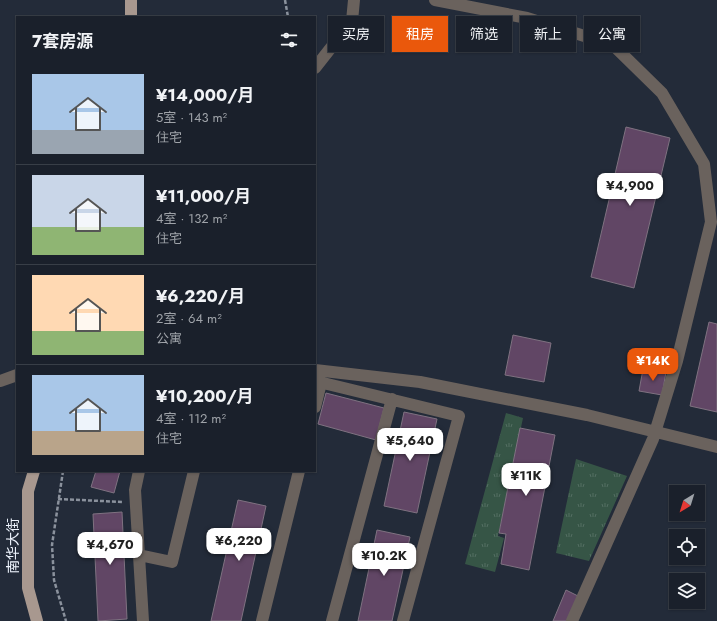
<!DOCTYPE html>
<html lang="zh">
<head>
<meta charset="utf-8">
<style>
	body { margin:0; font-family:Jost,"Noto Sans SC",sans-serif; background:#272d37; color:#f1f3f6; height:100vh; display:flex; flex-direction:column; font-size:15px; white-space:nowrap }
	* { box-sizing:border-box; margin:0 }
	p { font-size:13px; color:#9fa3a9 }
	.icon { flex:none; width:22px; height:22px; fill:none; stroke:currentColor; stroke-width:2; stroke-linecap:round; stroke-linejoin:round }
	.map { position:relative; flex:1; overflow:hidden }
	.details { position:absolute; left:16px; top:16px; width:300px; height:456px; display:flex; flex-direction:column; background:#1a202b; border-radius:0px; box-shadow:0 1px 3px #0004,0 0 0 1px #383e47 }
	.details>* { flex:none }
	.guide { position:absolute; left:328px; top:16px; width:329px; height:36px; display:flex; gap:8px }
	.needle { width:26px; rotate:218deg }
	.buttons { position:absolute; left:669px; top:485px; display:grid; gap:8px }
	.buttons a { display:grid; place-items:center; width:36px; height:36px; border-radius:0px; background:#1a202b; box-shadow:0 1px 3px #0004,0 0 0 1px #383e47; font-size:20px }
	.price { position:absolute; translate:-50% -34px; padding:0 9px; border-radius:8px; background:#fff; color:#222; font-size:13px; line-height:26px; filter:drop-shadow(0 1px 2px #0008) }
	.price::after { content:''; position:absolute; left:50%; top:24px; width:12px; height:9px; margin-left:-6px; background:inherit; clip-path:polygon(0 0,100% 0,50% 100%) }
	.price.active { background:#ea580c; color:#fff }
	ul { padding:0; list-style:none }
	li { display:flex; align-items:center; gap:12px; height:100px; padding:0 16px }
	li+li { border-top:1px solid #383e47 }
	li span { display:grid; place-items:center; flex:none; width:112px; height:80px; border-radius:0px; color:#555 }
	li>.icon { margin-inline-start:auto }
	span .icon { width:48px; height:48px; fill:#fffc; stroke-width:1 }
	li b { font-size:17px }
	h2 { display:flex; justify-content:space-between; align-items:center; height:48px; padding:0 16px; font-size:17px }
	.tag { padding:0 14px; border-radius:0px; background:#1a202b; box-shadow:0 1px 3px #0004,0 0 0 1px #383e47; font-size:14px; line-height:36px }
	.tag.active { background:#ea580c; color:#fff }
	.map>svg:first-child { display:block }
	.grass { fill:url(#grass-tufts) }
	.building { fill:#614665; stroke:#7f7281 }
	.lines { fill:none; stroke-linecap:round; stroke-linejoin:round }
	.path { stroke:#8b929d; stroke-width:2.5; stroke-dasharray:4 2; stroke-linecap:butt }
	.minor { stroke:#6a625d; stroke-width:12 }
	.major { stroke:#a8988f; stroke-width:12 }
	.labels { text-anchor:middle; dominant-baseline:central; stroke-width:4; stroke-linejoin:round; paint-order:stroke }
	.street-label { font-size:14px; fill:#eff5fe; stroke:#232b39 }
</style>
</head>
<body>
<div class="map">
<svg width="717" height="621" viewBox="0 0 717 621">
	<defs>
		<pattern id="grass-tufts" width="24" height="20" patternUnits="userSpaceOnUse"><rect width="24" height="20" fill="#365546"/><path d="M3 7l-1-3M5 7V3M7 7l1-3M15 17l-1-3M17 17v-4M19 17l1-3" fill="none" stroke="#536e62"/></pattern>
	</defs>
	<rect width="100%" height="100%" fill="#232b39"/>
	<path class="grass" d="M506,413l17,5 -25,118 6,2 -9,34 -30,-8z
		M576,459l51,17 -38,85 -33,-8z"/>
	<path class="building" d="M626,127l44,11 -36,150 -43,-11z
		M709,322l8,2v88l-27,-6z
		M513,335l38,8 -7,39 -39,-7z
		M643,369l23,3 -4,23 -23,-4z
		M326,393l58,15 -8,32 -58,-16z
		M404,412l33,7 -20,94 -33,-7z
		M520,428l35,7 -26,135 -28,-6 5,-30 -7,-1 9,-46 10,1 3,-18 -9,-2z
		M96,471h24l-6,22 -23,-6z
		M238,500l28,6 -25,115h-30z
		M122,512l5,107 -29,2 -5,-107z
		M377,530l33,7 -18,84h-34z
		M566,590l14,7 -10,24h-17z"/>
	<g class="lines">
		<path class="path" d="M285,0l3,17
			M63,471l-11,74 2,35 12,41
			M58,499l65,3"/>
		<path class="minor" d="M435,0l92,18 86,27 49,48 42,71 7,58 -34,139 -24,78 -81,182
			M315,68l37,-47 2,-21
			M315,370l105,12 167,33 130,32
			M0,381l17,-6
			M315,381l144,35 -56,205
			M315,407l6,-24
			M139,471l-4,19 8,131
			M139,555l33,7 22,-91
			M262,621l37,-150
			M332,621l60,-222"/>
		<path class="major" d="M131,17v-17
			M34,471l-6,20v97l9,33"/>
	</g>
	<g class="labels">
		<g class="street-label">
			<text transform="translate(13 546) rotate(-90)">南华大街</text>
		</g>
	</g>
</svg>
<div class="buttons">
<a><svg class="needle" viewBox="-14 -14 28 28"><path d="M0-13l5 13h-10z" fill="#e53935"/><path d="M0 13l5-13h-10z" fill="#9fa3a9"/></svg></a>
<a><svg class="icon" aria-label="locate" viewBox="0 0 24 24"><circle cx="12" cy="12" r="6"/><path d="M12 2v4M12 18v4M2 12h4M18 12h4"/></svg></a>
<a><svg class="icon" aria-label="layers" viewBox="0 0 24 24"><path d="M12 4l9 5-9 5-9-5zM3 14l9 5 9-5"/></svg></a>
</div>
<b class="price" style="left:630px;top:207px">¥4,900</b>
<b class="price active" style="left:653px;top:382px">¥14K</b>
<b class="price" style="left:410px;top:462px">¥5,640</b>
<b class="price" style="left:526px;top:497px">¥11K</b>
<b class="price" style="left:239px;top:562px">¥6,220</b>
<b class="price" style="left:110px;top:566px">¥4,670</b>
<b class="price" style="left:384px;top:577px">¥10.2K</b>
<div class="guide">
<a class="tag">买房</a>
<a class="tag active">租房</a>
<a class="tag">筛选</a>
<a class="tag">新上</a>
<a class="tag">公寓</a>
</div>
<section class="details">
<h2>7套房源<svg class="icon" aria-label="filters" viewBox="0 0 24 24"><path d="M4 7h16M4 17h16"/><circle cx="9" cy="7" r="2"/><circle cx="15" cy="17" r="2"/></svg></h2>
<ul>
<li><span style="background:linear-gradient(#a9c7e8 70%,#9aa5b1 0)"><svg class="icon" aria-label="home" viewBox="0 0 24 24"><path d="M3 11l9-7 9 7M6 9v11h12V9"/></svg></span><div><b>¥14,000/月</b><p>5室 · 143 m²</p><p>住宅</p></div></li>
<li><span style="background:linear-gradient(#c9d6e8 65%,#8fb573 0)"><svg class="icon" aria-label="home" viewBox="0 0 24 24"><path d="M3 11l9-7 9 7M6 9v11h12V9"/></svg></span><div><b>¥11,000/月</b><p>4室 · 132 m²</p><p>住宅</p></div></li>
<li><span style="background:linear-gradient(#ffd9b3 70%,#8fb573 0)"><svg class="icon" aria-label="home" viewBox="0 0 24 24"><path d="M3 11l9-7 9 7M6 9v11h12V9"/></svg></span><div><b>¥6,220/月</b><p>2室 · 64 m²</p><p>公寓</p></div></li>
<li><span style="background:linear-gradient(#a9c7e8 70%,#b9a48a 0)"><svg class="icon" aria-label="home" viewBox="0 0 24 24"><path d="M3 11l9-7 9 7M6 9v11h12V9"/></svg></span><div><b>¥10,200/月</b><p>4室 · 112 m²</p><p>住宅</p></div></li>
</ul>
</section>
</div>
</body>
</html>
